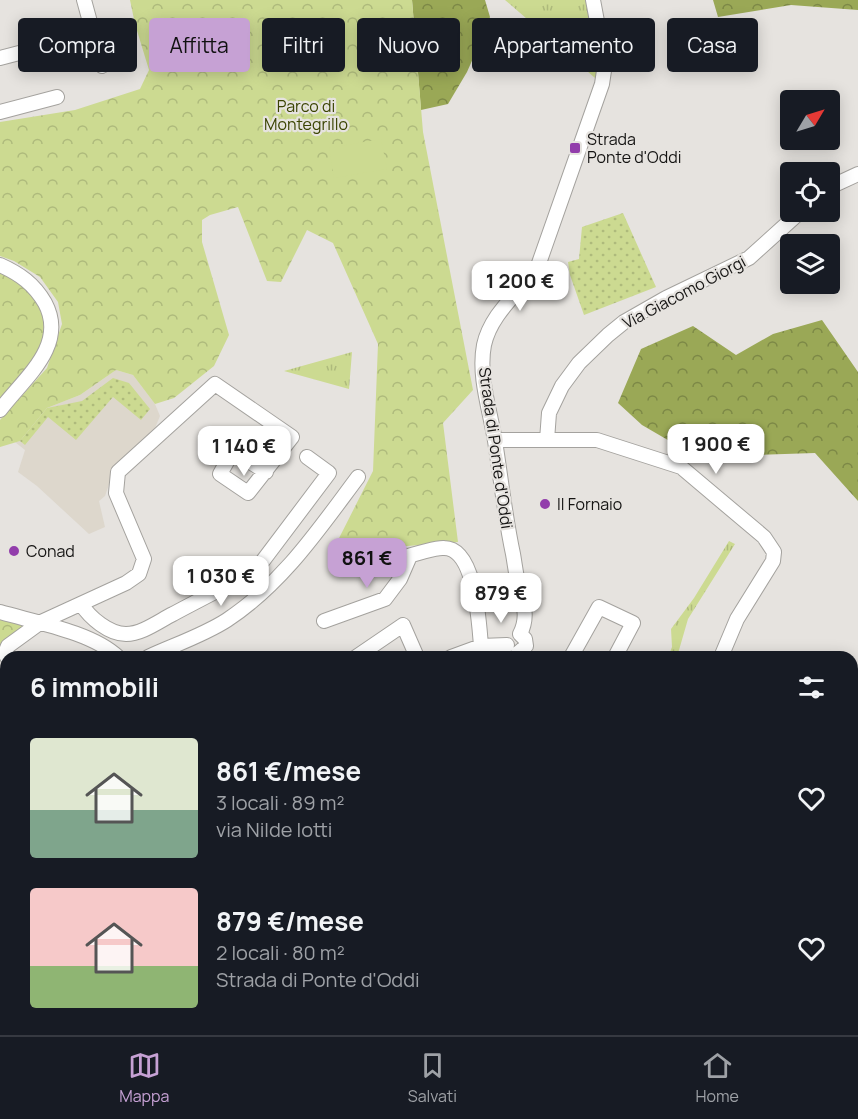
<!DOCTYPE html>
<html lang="it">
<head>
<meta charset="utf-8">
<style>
	body { margin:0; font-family:Manrope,sans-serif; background:#20242c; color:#f1f3f6; height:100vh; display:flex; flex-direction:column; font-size:22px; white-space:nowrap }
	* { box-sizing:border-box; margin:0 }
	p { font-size:20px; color:#9ea1a6 }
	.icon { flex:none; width:33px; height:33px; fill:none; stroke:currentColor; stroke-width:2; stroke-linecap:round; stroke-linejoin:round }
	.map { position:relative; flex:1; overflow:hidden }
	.details { position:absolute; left:0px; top:651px; width:858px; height:384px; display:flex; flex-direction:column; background:#171b24; border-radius:18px 18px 0 0; box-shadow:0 3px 15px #0003 }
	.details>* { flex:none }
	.guide { position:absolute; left:18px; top:18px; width:822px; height:54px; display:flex; gap:12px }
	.needle { width:39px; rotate:52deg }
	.controls { position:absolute; left:780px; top:90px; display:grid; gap:12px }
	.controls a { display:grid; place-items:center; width:60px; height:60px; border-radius:6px; background:#171b24; box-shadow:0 3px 15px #0003; font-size:30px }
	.price { position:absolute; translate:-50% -51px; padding:0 14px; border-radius:12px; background:#fff; color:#222; font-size:20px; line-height:39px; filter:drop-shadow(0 2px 3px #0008) }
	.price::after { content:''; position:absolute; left:50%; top:36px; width:18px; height:14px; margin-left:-9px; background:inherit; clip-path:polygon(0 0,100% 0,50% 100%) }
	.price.on { background:#c6a1d4; color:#111 }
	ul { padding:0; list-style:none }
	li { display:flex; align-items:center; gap:18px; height:150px; padding:0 30px }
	li span { display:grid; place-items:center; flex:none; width:168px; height:120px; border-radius:6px; color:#555 }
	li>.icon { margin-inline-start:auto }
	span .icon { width:72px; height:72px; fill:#fffc; stroke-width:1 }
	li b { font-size:26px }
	h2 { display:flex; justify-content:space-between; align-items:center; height:72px; padding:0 30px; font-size:26px }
	.pill { padding:0 21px; border-radius:6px; background:#171b24; box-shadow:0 3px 15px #0003; font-size:21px; line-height:54px }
	.pill.on { background:#c6a1d4; color:#111 }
	.tab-bar { display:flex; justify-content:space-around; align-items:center; height:84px; border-top:2px solid #363941; background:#171b24; font-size:16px; color:#9ea1a6 }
	.tab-bar a { display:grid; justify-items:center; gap:3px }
	.tab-bar .on { color:#c6a1d4 }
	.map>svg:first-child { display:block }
	.built { fill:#ddd7cc }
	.grass { fill:url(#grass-tufts) }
	.forest { fill:url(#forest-crowns) }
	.park { fill:url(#park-crowns) }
	.garden { fill:url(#garden-dots) }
	.pitch { fill:#ccda91 }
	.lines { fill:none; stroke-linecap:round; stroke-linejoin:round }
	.minor-casing { stroke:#a4a29e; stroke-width:16 }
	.minor { stroke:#fff; stroke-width:14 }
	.poi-dot { fill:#923dab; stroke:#e6e3df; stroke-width:2 }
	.labels { text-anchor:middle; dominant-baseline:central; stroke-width:4.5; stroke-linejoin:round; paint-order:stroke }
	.park-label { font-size:16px; fill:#3b4402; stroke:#e6e3df }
	.poi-label { font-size:16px; fill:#151413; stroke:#e6e3df; text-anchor:start }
	.street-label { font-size:16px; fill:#151413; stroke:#e6e3df }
</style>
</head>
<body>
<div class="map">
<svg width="858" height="1035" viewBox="0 0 858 1035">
	<defs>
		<pattern id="grass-tufts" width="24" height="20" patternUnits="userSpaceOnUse" patternTransform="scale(1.5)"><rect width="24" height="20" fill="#ccda91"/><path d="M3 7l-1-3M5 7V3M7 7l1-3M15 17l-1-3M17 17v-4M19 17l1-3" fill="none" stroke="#aeba7c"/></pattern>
		<pattern id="forest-crowns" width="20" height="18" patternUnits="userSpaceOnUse" patternTransform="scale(1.5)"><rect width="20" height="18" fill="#9aa856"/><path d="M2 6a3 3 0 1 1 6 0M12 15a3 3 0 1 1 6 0" fill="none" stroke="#7c8846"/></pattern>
		<pattern id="park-crowns" width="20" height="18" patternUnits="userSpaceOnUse" patternTransform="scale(1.5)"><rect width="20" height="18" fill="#ccda91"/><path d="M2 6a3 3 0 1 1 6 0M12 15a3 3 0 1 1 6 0" fill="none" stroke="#aeba7c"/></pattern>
		<pattern id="garden-dots" width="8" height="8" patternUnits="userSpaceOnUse" patternTransform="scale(1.5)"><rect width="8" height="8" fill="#ccda91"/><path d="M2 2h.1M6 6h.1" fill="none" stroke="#aeba7c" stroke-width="1.8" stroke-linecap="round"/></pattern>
	</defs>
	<rect width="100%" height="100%" fill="#e6e3df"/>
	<path class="built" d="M116,370l17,5 22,29 5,12 -5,12 -40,39 -10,29 -6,5 6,26 -16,7 -52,-48 -19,-14 7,-22 -10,-8 5,-1 27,-33 33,-13z"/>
	<path class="grass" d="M505,0h88l9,84z
		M352,352l-3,37 -65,-18z
		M729,541l6,3 -47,75 -11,38h-9l4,-10 -1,-18 23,-31z
		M6,878v107l-6,1v-106z
		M858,934v101h-128l2,-6h120v-86z
		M86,1029h68l-2,6h-64z
		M585,1029h101v4l4,2h-107z"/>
	<path class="forest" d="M412,0h73l5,17 -4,12 -19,43 -19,32 -27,6z
		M713,0h145v10l-67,-5 -73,12z
		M822,320l36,52v129l-43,-48 -118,4 -55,-32 -24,-22 23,-54 52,-23 43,29 37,-21z"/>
	<path class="park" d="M130,0h282l11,132 50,258 -30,33 15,119 -126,10 41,-81 5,-127 -45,-101 -26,-13 -26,52 -14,-1 -29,-74 -28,8 -8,5v22l27,93 -15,31 -40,32 -19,6 -22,-29 -17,-5 -36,25 -33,13 -27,33 -20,6v-27l47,-52 15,-44 -4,-22 -18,-25 -26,-16 -14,-5v-134l75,-12 65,-21 9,-19 -14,-46z
		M0,272l19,9 15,12 11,19 -1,34 -18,28 -26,25z
		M0,618l24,7 -24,24z"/>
	<path class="garden" d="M623,213l33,74 -72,28 -14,-40 -2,-13 11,-3 3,-32z
		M113,378l16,5 21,26 -9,11 -28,-23 -37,43 -28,-23 -23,28 -5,-4 27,-33 35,-7z"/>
	<path class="pitch" d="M381,139l6,30 -53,9 -5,-30z"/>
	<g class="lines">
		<defs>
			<path id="minor" d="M84,0l18,66
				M0,58l46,-12
				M0,112l57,-15
				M830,187l28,-13
				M0,265c20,9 34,19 45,38 23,43 -22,76 -45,107
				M495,440h102l84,27 83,70 10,15 -1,9 -36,58 -16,38
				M547,440l2,-27 13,-27 17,-23 29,-28 16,-13 42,-24 83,-40 51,-46
				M386,563c13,-4 47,-16 58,-15 32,0 35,76 37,98
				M81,604c9,14 28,30 45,30 16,0 33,-13 47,-20 26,-14 52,-27 78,-41l8,-7 70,-93 -22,-16
				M0,612c34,10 92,20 118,45
				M324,621l61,-22 15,-20 10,-23
				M520,634c9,-18 3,-30 -1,-48 -3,-10 -4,-21 -6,-32 -8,-37 -12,-75 -18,-113 -5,-31 -17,-65 -11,-96 7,-32 36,-53 54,-79l64,-182 3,-20 -12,-64
				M518,653l8,-7 -1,-7 -5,-5
				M7,657l-2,-4 3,-7 33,-24 85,-39 13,-9 5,-15 -28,-66 2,-21 97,-88 77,53 -44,56 -28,-19 13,-23 33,21
				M148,657c26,-12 56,-22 79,-37 56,-37 92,-91 131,-143
				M356,657l47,-32 14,32
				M451,657l30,-11 26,-1
				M571,657l28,-50 34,16 -18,34
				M0,702l6,2
				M0,738l6,-3
				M0,822l6,2
				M852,926l6,2
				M256,1035l4,-6
				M525,1035l2,-6"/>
		</defs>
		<use href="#minor" class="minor-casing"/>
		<use href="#minor" class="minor"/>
	</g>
	<g class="poi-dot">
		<rect x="569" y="142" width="12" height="12" rx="3"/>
		<circle cx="545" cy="504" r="6"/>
		<circle cx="14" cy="551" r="6"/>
	</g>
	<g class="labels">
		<g class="park-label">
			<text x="306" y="106">Parco di<tspan x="306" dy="18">Montegrillo</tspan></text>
		</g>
		<g class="poi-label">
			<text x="587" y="139">Strada<tspan x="587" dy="18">Ponte d'Oddi</tspan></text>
			<text x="557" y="504">Il Fornaio</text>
			<text x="26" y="551">Conad</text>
		</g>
		<g class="street-label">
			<text transform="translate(684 292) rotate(-28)">Via Giacomo Giorgi</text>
			<text transform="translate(496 448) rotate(82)">Strada di Ponte d'Oddi</text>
		</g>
	</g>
</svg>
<div class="controls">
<a><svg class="needle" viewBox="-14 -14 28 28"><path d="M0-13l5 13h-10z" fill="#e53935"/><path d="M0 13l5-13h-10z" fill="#9ea1a6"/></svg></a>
<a><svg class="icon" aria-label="locate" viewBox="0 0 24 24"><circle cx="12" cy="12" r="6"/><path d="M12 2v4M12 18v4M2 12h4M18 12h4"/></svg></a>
<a><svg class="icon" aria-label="layers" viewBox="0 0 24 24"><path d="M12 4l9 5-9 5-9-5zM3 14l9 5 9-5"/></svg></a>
</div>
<b class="price" style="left:520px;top:312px">1 200 €</b>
<b class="price" style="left:716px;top:475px">1 900 €</b>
<b class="price" style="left:244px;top:477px">1 140 €</b>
<b class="price on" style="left:367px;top:589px">861 €</b>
<b class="price" style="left:221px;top:607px">1 030 €</b>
<b class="price" style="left:501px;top:624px">879 €</b>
<div class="guide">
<a class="pill">Compra</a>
<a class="pill on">Affitta</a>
<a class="pill">Filtri</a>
<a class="pill">Nuovo</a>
<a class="pill">Appartamento</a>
<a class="pill">Casa</a>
</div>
<section class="details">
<h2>6 immobili<svg class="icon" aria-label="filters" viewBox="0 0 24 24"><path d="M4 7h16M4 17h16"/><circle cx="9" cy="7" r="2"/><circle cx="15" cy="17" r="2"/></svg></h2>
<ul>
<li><span style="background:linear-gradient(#dfe7d0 60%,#7fa58c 0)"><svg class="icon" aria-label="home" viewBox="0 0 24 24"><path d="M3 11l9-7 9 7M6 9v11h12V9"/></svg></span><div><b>861 €/mese</b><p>3 locali · 89 m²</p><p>via Nilde Iotti</p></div><svg class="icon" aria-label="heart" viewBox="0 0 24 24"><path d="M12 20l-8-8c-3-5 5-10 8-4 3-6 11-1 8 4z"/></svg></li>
<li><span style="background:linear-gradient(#f6c9c9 65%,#8fb573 0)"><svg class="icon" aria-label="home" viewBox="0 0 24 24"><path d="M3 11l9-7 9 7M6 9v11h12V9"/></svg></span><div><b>879 €/mese</b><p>2 locali · 80 m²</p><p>Strada di Ponte d'Oddi</p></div><svg class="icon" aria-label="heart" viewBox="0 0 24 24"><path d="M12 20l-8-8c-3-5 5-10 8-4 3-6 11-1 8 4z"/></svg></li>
</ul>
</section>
</div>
<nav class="tab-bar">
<a class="on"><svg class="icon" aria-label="map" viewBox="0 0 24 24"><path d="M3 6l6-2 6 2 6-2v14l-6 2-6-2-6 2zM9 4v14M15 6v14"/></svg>Mappa</a>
<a><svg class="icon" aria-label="saved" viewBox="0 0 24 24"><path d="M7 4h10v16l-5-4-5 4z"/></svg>Salvati</a>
<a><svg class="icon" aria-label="home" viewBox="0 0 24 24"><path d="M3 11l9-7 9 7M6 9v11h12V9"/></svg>Home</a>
</nav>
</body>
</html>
